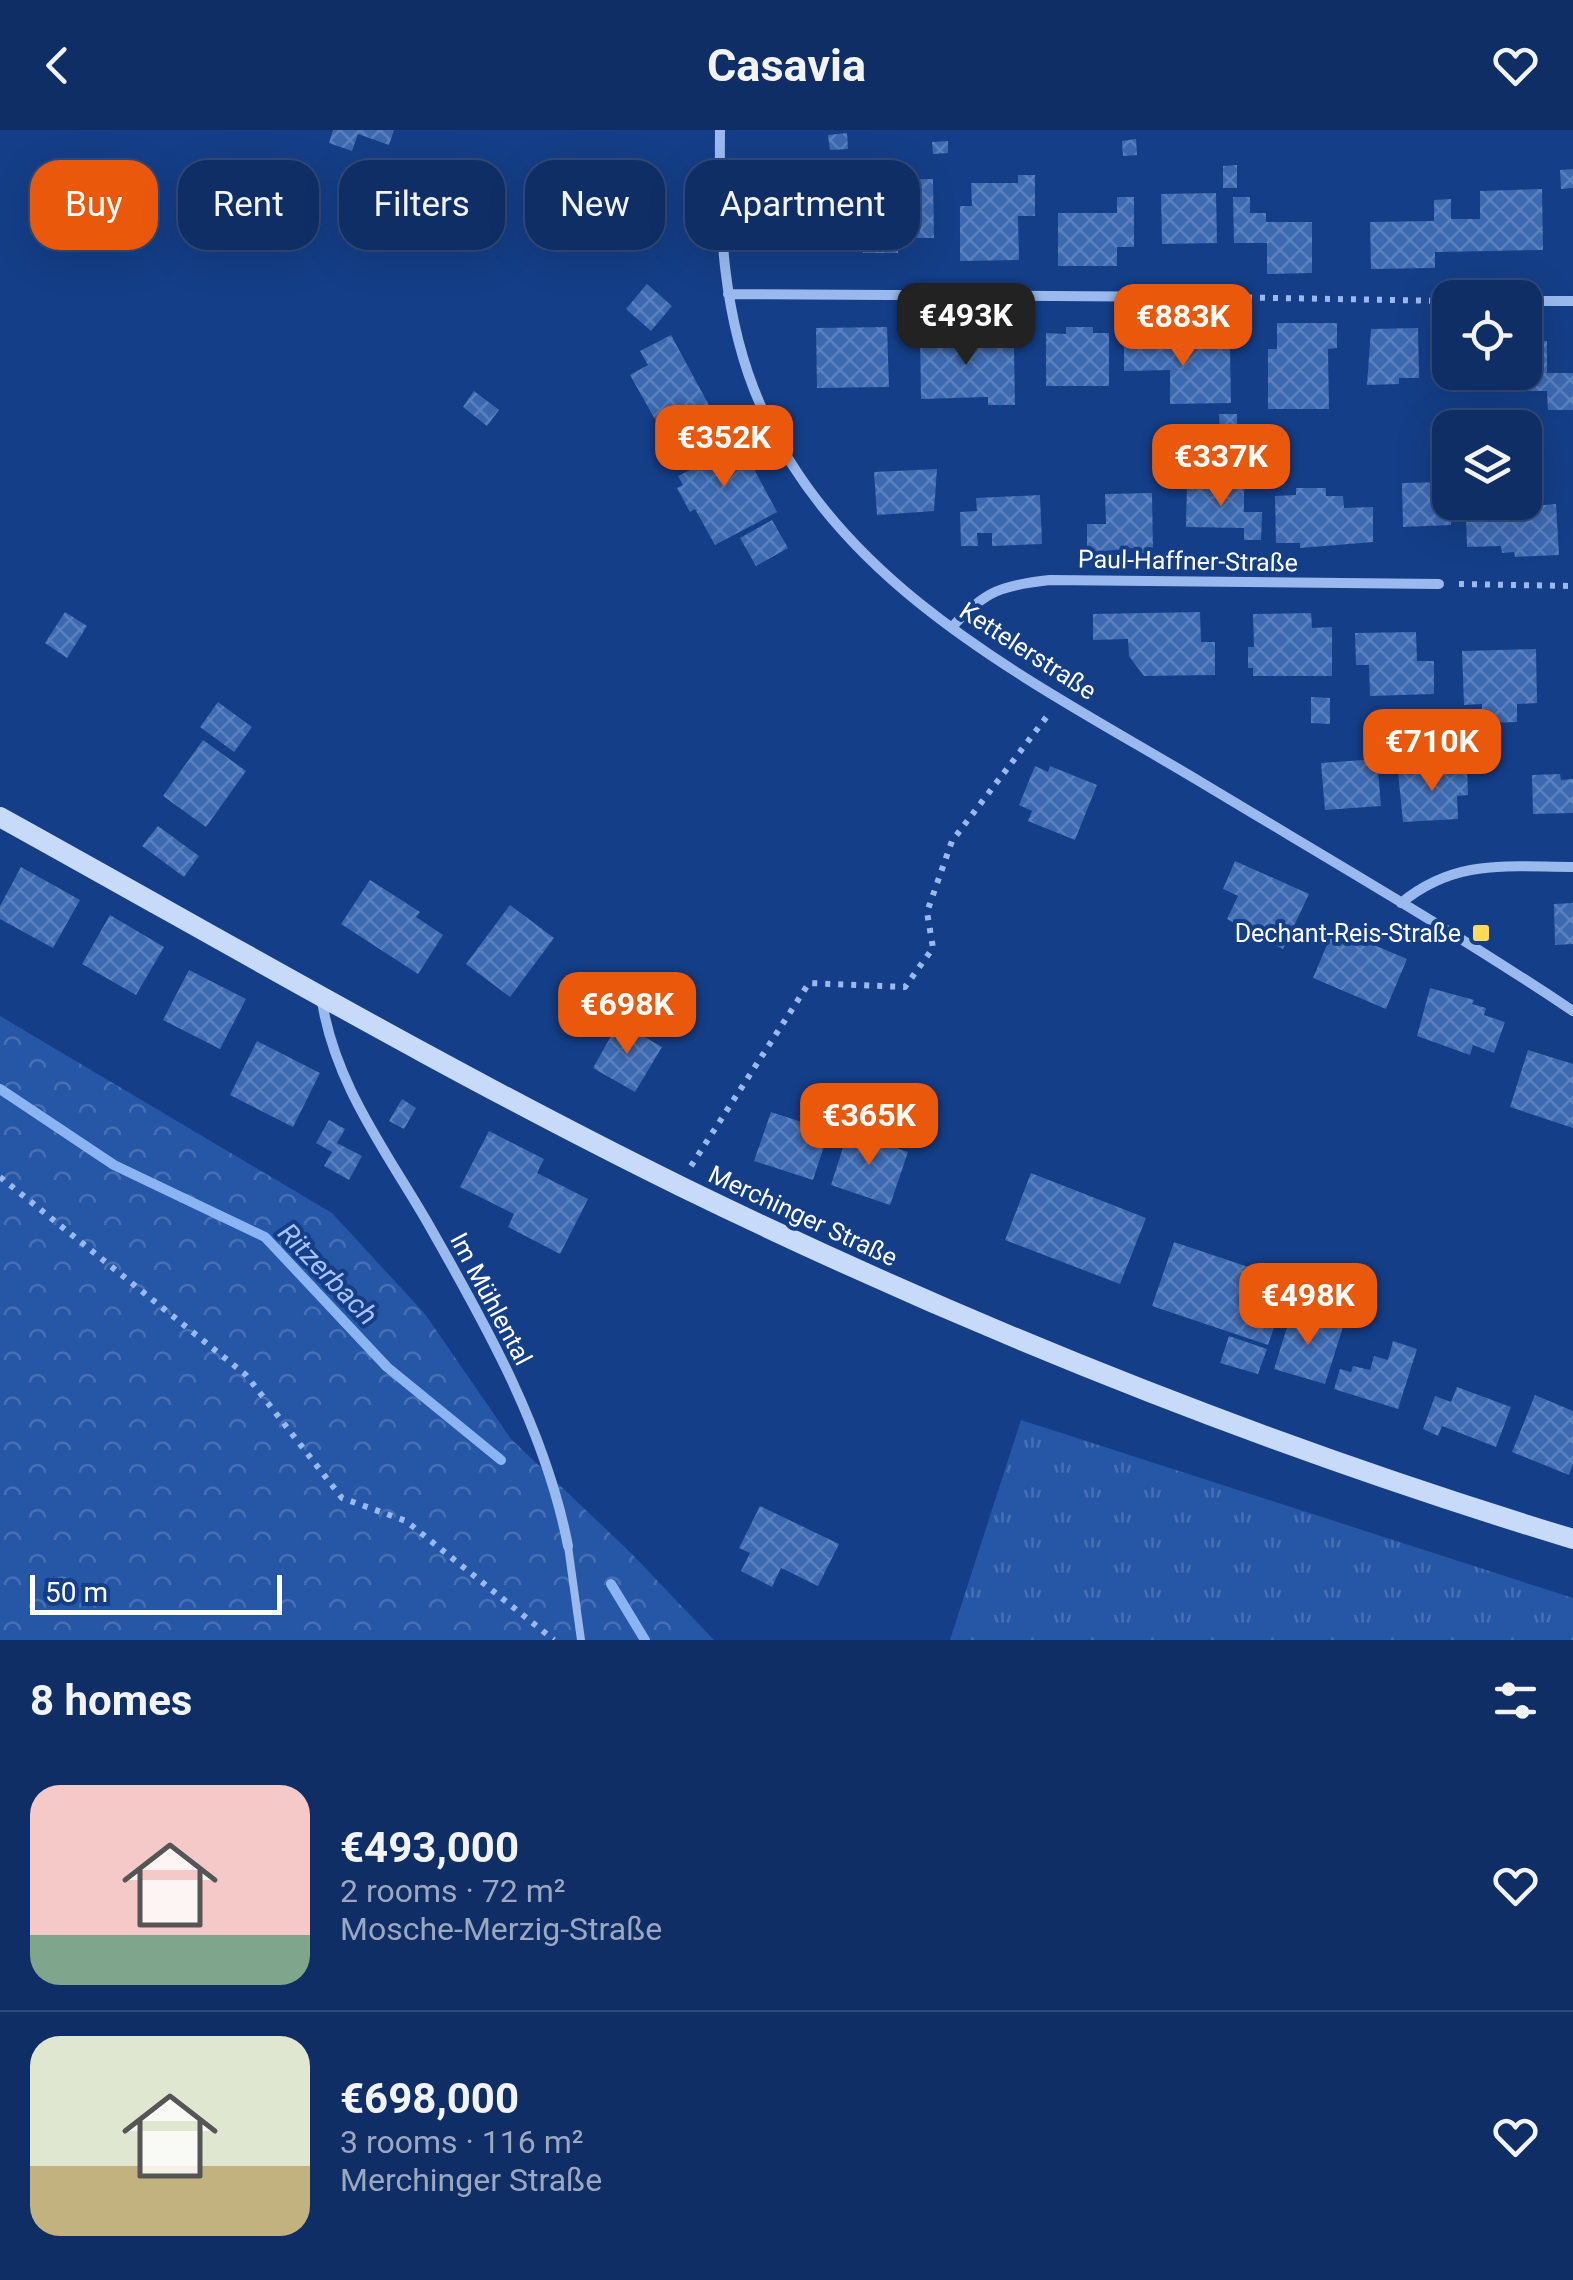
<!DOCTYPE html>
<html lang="en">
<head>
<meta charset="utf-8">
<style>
	body { margin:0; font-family:Roboto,sans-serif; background:#18366b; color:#f1f3f6; height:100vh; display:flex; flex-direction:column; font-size:38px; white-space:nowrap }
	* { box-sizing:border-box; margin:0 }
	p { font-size:32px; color:#9ba8bf }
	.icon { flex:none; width:55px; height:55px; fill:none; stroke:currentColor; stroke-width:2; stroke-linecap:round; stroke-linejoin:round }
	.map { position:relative; height:1510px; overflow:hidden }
	.drawer { display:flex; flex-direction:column; background:#0f2e65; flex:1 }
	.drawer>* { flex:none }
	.banner { position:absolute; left:30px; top:30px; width:1000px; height:90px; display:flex; gap:20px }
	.fabs { position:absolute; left:1432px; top:150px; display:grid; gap:20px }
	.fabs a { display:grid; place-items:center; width:110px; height:110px; border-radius:20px; background:#0f2e65; box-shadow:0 10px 40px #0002,0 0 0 2px #2f4a79; font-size:50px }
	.scale { position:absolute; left:30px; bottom:25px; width:252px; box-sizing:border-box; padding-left:10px; border:5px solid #fff; border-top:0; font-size:28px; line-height:35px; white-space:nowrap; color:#fff; -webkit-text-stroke:8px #143e87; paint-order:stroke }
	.price { position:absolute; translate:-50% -85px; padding:0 22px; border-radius:20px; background:#ea580c; color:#fff; font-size:32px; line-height:65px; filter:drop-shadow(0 2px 5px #0008) }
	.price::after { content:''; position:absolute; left:50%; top:60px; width:30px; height:22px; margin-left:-15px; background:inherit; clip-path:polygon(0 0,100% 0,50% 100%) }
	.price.current { background:#222; color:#fff }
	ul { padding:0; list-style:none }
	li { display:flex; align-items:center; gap:30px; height:250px; padding:0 30px }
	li+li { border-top:2px solid #2f4a79 }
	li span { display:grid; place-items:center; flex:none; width:280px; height:200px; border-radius:30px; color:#555 }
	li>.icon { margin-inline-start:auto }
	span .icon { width:120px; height:120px; fill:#fffc; stroke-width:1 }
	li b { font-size:42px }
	h2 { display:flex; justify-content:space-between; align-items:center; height:120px; padding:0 30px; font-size:42px }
	.pill { padding:0 35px; border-radius:30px; background:#0f2e65; box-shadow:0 10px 40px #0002,0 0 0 2px #2f4a79; font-size:35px; line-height:90px }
	.pill.current { background:#ea580c; color:#fff }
	header { display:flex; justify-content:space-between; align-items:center; height:130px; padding:0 30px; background:#0f2e65; font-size:45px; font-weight:700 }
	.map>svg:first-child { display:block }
	.grass { fill:url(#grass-tufts) }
	.forest { fill:url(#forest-crowns) }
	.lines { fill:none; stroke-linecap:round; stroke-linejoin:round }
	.stream { stroke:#8bb4f2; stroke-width:10 }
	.building { fill:url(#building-cross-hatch) }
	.path { stroke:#9abaef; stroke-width:6; stroke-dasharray:5 8; stroke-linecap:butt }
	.lane { stroke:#9abaef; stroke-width:8 }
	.street { stroke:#9abaef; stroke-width:10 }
	.secondary { stroke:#c7dafa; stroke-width:20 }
	.poi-dot { fill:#ffdb57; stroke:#143e87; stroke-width:4 }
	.labels { text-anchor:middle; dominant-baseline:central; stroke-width:8; stroke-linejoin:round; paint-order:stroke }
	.street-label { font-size:25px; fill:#fff; stroke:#143e87 }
	.poi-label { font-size:25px; fill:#fff; stroke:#143e87; text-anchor:end }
	.water-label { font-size:28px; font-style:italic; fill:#a5c4f6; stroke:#143e87 }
</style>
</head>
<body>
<header><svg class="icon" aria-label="back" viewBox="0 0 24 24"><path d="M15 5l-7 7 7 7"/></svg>Casavia<svg class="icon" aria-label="heart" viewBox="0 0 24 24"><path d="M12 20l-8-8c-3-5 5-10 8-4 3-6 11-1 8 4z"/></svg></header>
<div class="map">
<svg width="1573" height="1510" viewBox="0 0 1573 1510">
	<defs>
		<pattern id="grass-tufts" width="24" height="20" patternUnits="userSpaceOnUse" patternTransform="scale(2.5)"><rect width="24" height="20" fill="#2657a6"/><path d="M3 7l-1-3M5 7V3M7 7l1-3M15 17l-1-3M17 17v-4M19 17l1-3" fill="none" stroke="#4770b3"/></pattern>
		<pattern id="forest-crowns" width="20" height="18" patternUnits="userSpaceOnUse" patternTransform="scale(2.5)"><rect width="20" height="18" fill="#2657a6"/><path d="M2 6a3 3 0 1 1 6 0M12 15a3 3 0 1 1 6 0" fill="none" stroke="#4770b3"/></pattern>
		<pattern id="building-cross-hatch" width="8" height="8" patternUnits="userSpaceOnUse" patternTransform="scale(2.5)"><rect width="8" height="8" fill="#3d69b1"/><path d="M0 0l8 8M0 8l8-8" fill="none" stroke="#5a80bd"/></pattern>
	</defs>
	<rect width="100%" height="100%" fill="#143e87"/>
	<path class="grass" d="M1021,1290l552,178v42h-623z"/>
	<path class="forest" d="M0,886l332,197 93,101 86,125 120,114 83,87h-714z"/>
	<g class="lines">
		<path class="stream" d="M0,959l114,76 151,72 122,130 114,93
			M611,1454l34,56"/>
	</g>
	<path class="building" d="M333,0h61l-5,15 -31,-11 -6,17 -23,-8z
		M847,3l1,16 -18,1 -2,-15z
		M1136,9l1,16 -14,1 -1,-15z
		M948,11v12l-15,1 -1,-12z
		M1237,35v23h-14v-22z
		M1573,39v19l-12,1 -1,-19z
		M1018,45h17v41h-17l1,44 -59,1v-55h12l-1,-23h47z
		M827,49l1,43h10l1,29 -34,1v-29h-35l-1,-43z
		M933,49l1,59h-36v15h-35l-1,-40h13v-33z
		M1542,59l1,61 -108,2v16l-64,1 -1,-47 64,-1v-21l17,-1v20h29v-28z
		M1216,63l1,50 -55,1 -1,-50z
		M1117,67h17v50h-17v19h-59v-53h59z
		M1233,67h17v16h16v9h46v51l-45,1v-31h-33z
		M647,154l25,22 -21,25 -25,-22z
		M1277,193h60v25l-9,1 1,60h-61v-60h9z
		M887,197l2,60 -72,1 -1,-60z
		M1066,197h27v6h16v53h-63v-53l20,1z
		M1418,198l1,50h-20v6l-32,1 4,-56z
		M943,199l44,4v14l27,-1 1,59h-27v-8l-67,2 -1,-66h23z
		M671,205l40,74 -50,21 -31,-55 18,-10 -8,-14z
		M1169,205v14l61,-1 1,55 -61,1v-34l-46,1v-35z
		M1525,211h22v32h26v37h-25l-1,-19h-53v-19h31z
		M474,261l25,19 -12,16 -24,-19z
		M1219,284h18v21h-17z
		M721,307l7,13 12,-7 37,69 -62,33 -20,-36 -5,3 -13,-24 6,-3 -5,-9 12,-6 -7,-13z
		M937,339l-3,42 -57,4 -3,-43z
		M1450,352v20h17v6h-16v17l-48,2 -1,-44z
		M1187,354h57v28h18l-1,28h-17v-12l-58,-1z
		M1296,358h30v8h17l1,12 29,-1v35l-73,6v-5h-24l-1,-47 21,-1z
		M1152,363l1,60h-20v-5l-46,5v-29h19l-1,-30z
		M1040,365l2,49 -50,2v-13h-15l1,13h-17l-1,-34 17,-1 -1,-13z
		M1556,374l3,51 -44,2 -1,-5 -12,1 -1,-7 -34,1 -1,-35z
		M772,390l16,28 -32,18 -16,-28z
		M65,482l22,14 -20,32 -22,-15z
		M1200,482l1,30h14v33l-71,1 -15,-20 -1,-17 -35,1v-26z
		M1311,483l1,15 20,-1v49h-79v-8h-5v-21h6l-1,-33z
		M1416,502l1,29h17v33l-64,2 -1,-31h-13l-1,-32z
		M1536,519l1,54 -20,1v18l-35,1v-19l-18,1 -2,-54z
		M1311,567l19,1v26l-19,-1z
		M218,572l34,25 -18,25 -34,-25z
		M203,610l43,31 -40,56 -43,-31z
		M1377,629l4,47 -56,4 -4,-47z
		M1035,636l13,6 2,-6 47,19 -22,55 -47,-19 4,-10 -13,-6z
		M1467,639l1,26 -11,1 1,23 -55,3 -5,-50z
		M1560,644l1,6 12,-1v34l-40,1 -1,-39z
		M158,696l41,30 -15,21 -42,-31z
		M1235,731l74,33 -26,55 -56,-30 11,-23 -15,-7z
		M21,737l59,33 -27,48 -53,-29v-13z
		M370,750l50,32 -4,5 27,18 -25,39 -77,-50z
		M1573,773v41l-18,1 -1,-41z
		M510,775l44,33 -44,59 -44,-33z
		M110,785l54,32 -28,48 -54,-31z
		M1334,798l73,31 -21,50 -73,-31z
		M189,840l57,29 -26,50 -57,-29z
		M1430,858l44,12 -2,4 14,4 -2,7 21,7 -11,31 -21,-8 -3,10 -53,-19z
		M619,892l43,25 -27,45 -42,-24z
		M257,911l63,32 -27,54 -63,-32z
		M1528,920l45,14v64l-63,-21z
		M402,969l14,9 -12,21 -15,-8z
		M771,982l58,19 -16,49 -59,-19z
		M329,990l16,9 -8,14 25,13 -13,24 -25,-14 8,-14 -16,-9z
		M489,1001l55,28 -7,14 51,26 -28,55 -52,-27 6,-13 -54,-27z
		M848,1002l60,20 -18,53 -59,-20z
		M1031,1043l115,45 -26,66 -115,-44z
		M1174,1112l116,39 -22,64 -116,-39z
		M1292,1181l51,16 -18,57 -51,-15z
		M1229,1206l38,13 -9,25 -38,-11z
		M1393,1211l24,8 -19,60 -64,-20 6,-20 11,3 2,-6 17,4 4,-14 14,4z
		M1457,1257l54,20 -15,40 -54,-21 -4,10 -15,-7 12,-33 16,6z
		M1535,1265l38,16v53l-4,11 -57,-23z
		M760,1376l79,38 -21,42 -37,-18 -9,19 -31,-16 9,-18 -11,-5z"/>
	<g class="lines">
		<path class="path" d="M1221,167l229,4
			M1459,454l114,2
			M691,1036l118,-183 96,4 28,-39 -6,-36 25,-71 96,-126
			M0,1047l246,198 96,123 64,23 148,119"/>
		<path class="lane" d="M568,1416l13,94"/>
		<path class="street" d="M720,0c-1,94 2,187 40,274 79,185 277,280 439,377 126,76 253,149 374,230
			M728,164l473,3
			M1525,171h48
			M953,496c32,-35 49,-41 97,-46l389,4
			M1401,773c55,-45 106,-36 172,-36
			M321,865c12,88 66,157 109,232 57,100 116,205 138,319"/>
		<path class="secondary" d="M0,687c226,125 450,256 682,370 287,140 585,259 891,352"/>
	</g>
	<rect class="poi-dot" x="1471" y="793" width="20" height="20" rx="5"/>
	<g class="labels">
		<g class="street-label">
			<text transform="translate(1188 431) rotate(1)">Paul-Haffner-Straße</text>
			<text transform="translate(1028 521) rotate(33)">Kettelerstraße</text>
			<text transform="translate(803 1086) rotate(25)">Merchinger Straße</text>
			<text transform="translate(491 1169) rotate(62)">Im Mühlental</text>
		</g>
		<g class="poi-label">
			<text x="1461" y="803">Dechant-Reis-Straße</text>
		</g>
		<g class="water-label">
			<text transform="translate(328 1144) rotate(46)">Ritzerbach</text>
		</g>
	</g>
</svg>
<div class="fabs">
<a><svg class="icon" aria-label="locate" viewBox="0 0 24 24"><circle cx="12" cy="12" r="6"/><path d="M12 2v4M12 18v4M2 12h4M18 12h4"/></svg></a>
<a><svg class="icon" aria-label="layers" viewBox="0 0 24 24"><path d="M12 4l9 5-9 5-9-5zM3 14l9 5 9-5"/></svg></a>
</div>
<div class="scale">50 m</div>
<b class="price current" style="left:966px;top:238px">€493K</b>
<b class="price" style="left:1183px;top:239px">€883K</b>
<b class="price" style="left:724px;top:360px">€352K</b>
<b class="price" style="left:1221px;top:379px">€337K</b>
<b class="price" style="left:1432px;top:664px">€710K</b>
<b class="price" style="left:627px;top:927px">€698K</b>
<b class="price" style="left:869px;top:1038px">€365K</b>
<b class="price" style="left:1308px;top:1218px">€498K</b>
<div class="banner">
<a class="pill current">Buy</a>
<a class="pill">Rent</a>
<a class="pill">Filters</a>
<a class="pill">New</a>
<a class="pill">Apartment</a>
</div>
</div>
<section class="drawer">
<h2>8 homes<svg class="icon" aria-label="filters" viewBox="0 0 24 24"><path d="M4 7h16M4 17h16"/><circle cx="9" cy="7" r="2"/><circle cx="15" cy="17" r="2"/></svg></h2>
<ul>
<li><span style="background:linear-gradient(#f6c9c9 75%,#7fa58c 0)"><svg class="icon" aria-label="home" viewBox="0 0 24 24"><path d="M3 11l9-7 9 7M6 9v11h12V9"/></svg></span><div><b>€493,000</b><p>2 rooms · 72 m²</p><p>Mosche-Merzig-Straße</p></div><svg class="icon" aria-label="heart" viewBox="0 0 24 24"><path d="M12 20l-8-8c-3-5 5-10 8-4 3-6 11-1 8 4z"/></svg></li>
<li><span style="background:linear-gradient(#dfe7d0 65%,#c2b280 0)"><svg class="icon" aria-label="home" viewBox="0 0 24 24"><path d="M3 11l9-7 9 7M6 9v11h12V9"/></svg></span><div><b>€698,000</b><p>3 rooms · 116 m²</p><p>Merchinger Straße</p></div><svg class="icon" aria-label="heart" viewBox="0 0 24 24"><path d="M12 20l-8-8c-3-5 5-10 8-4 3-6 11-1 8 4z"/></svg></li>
</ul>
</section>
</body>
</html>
